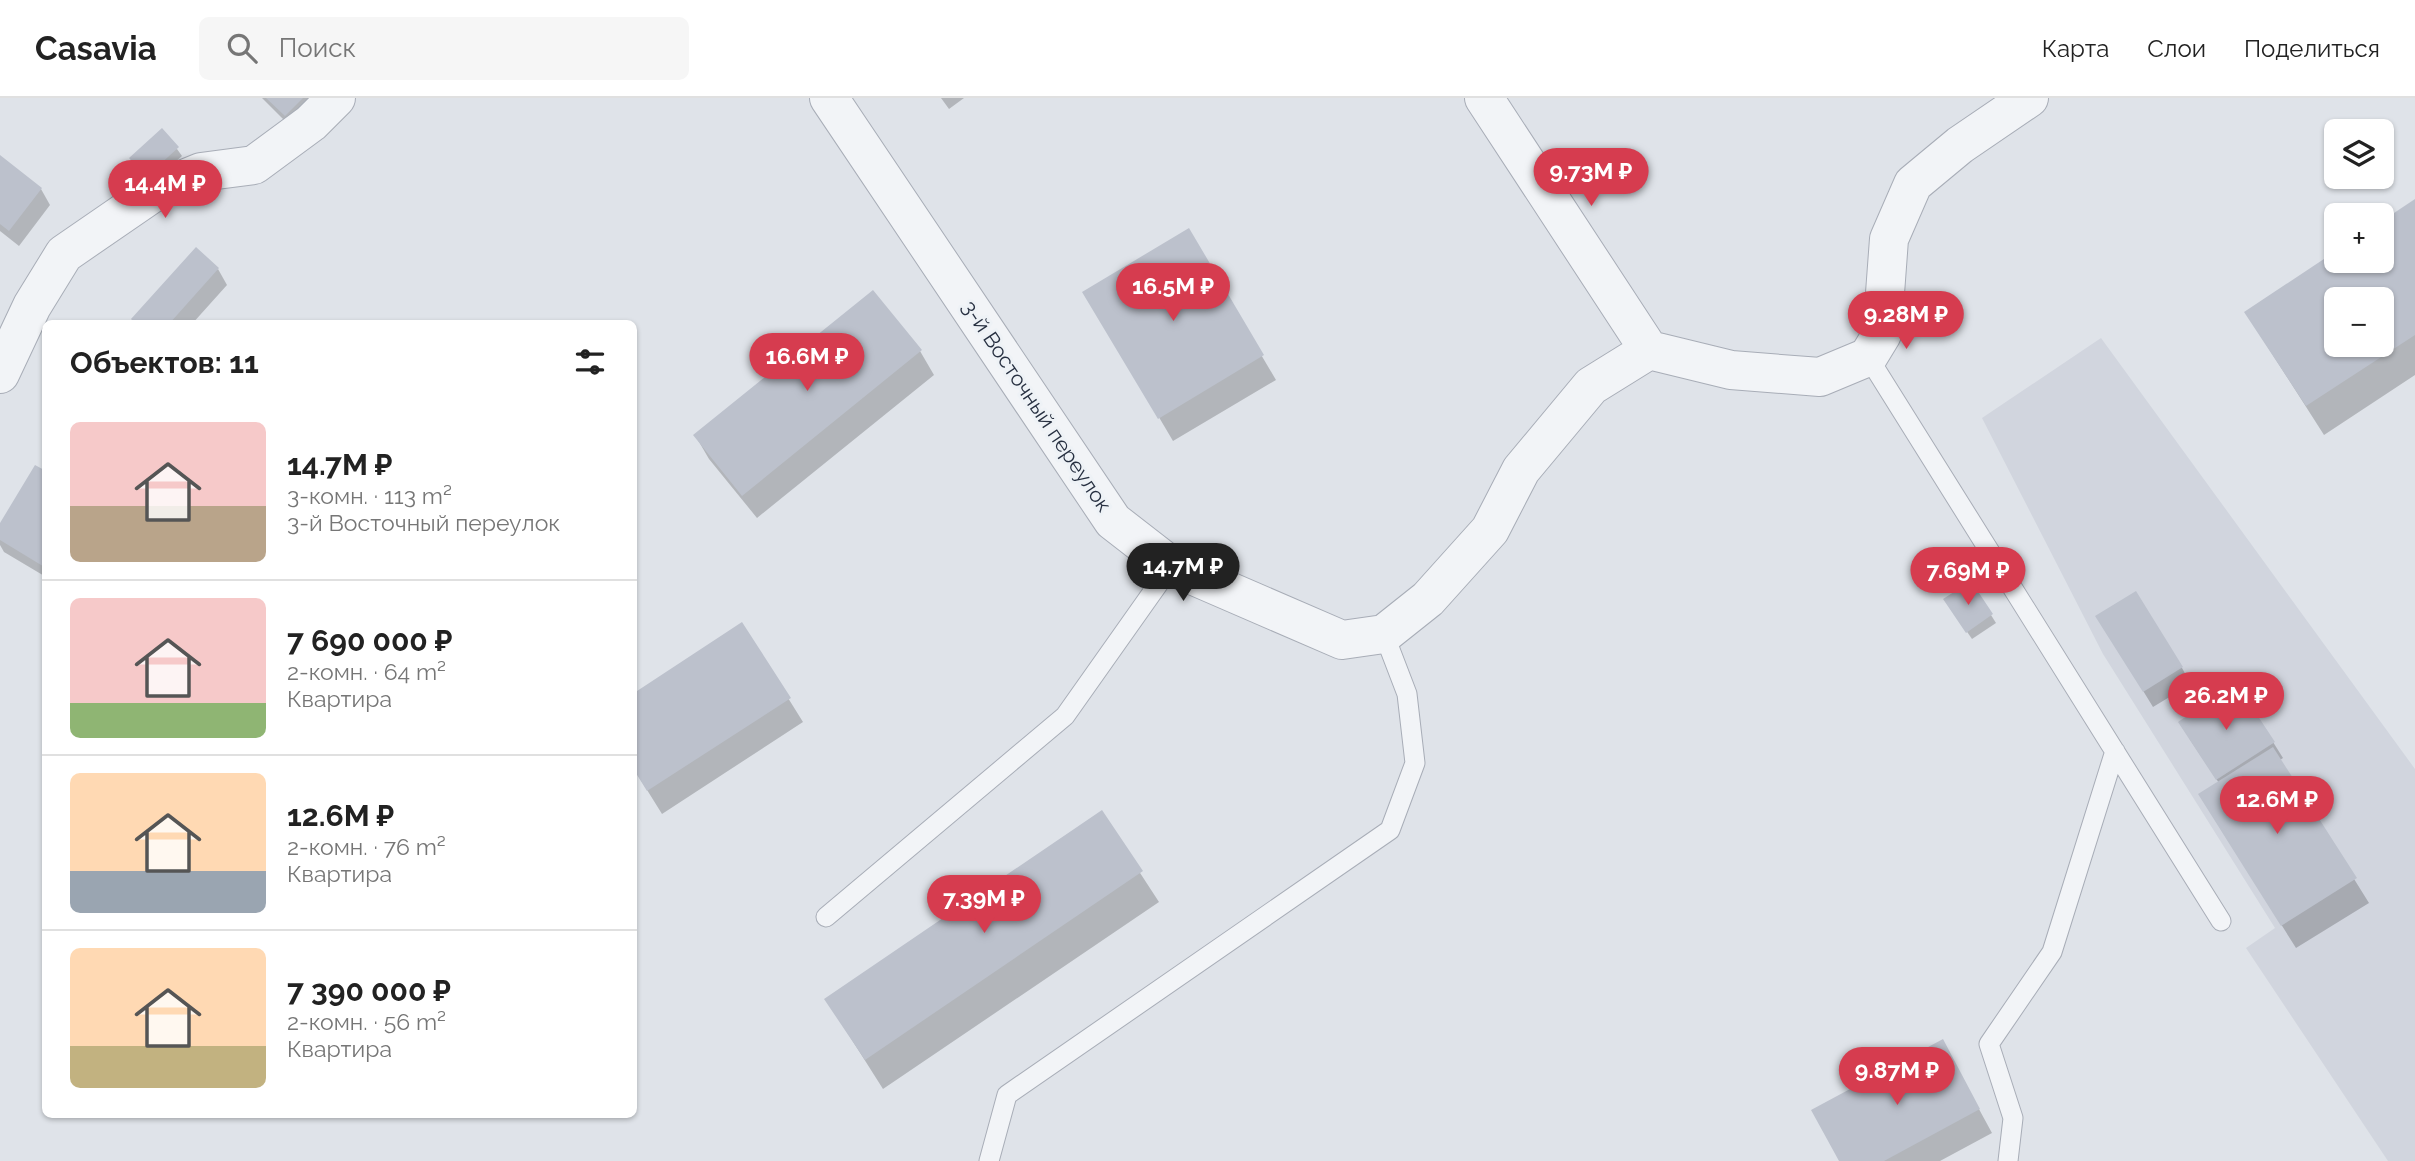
<!DOCTYPE html>
<html lang="ru">
<head>
<meta charset="utf-8">
<style>
	body { margin:0; font-family:Raleway,sans-serif; background:#f6f6f6; color:#222; height:100vh; display:flex; flex-direction:column; font-size:26px; white-space:nowrap }
	* { box-sizing:border-box; margin:0 }
	p { font-size:23px; color:#767676 }
	.icon { flex:none; width:38px; height:38px; fill:none; stroke:currentColor; stroke-width:2; stroke-linecap:round; stroke-linejoin:round }
	.map { position:relative; flex:1; overflow:hidden }
	.drawer { position:absolute; left:42px; top:222px; width:595px; height:798px; display:flex; flex-direction:column; background:#fff; border-radius:10px; box-shadow:0 2px 5px #0004 }
	.drawer>* { flex:none }
	.buttons { position:absolute; left:2324px; top:21px; display:grid; gap:14px }
	.buttons a { display:grid; place-items:center; width:70px; height:70px; border-radius:10px; background:#fff; box-shadow:0 2px 5px #0004; font-size:35px }
	.price { position:absolute; translate:-50% -60px; padding:0 16px; border-radius:24px; background:#d63c4f; color:#fff; font-size:23px; line-height:46px; filter:drop-shadow(0 2px 4px #0008) }
	.price::after { content:''; position:absolute; left:50%; top:42px; width:21px; height:16px; margin-left:-10px; background:inherit; clip-path:polygon(0 0,100% 0,50% 100%) }
	.price.current { background:#222; color:#fff }
	ul { padding:0; list-style:none }
	li { display:flex; align-items:center; gap:21px; height:175px; padding:0 28px }
	li+li { border-top:2px solid #e0e0e0 }
	li span { display:grid; place-items:center; flex:none; width:196px; height:140px; border-radius:10px; color:#555 }
	li>.icon { margin-inline-start:auto }
	span .icon { width:84px; height:84px; fill:#fffc; stroke-width:1 }
	li b { font-size:30px }
	h2 { display:flex; justify-content:space-between; align-items:center; height:84px; padding:0 28px; font-size:30px }
	header { display:flex; align-items:center; gap:42px; box-sizing:border-box; height:98px; padding:0 35px; background:#fff; border-bottom:2px solid #e0e0e0 }
	header strong { font-size:33px }
	nav { display:flex; gap:38px; margin-inline-start:auto; font-size:24px }
	.search { width:490px; height:63px; background:#f6f6f6; display:flex; align-items:center; gap:18px; box-sizing:border-box; padding:0 24px; border-radius:10px; color:#767676; font-size:26px }
	.map>svg:first-child { display:block }
	.built { fill:#d1d5de }
	.shadow { fill:#0003; fill-rule:evenodd }
	.building { fill:#bcc1cc; fill-rule:evenodd }
	.lines { fill:none; stroke-linecap:round; stroke-linejoin:round }
	.service-casing { stroke:#a8adb7; stroke-width:21 }
	.minor-casing { stroke:#a8adb7; stroke-width:40 }
	.service { stroke:#f2f4f7; stroke-width:19 }
	.minor { stroke:#f2f4f7; stroke-width:38 }
	.labels { text-anchor:middle; dominant-baseline:central; stroke-width:6; stroke-linejoin:round; paint-order:stroke }
	.street-label { font-size:21px; fill:#273041; stroke:#eef2f6 }
</style>
</head>
<body>
<header>
<strong>Casavia</strong>
<div class="search"><svg class="icon" aria-label="search" viewBox="0 0 24 24"><circle cx="10" cy="10" r="6"/><path d="M15 15l6 6"/></svg>Поиск</div>
<nav><a>Карта</a><a>Слои</a><a>Поделиться</a></nav>
</header>
<div class="map">
<svg width="2415" height="1063" viewBox="0 0 2415 1063">
	<rect width="100%" height="100%" fill="#dfe3e9"/>
	<path class="built" d="M2101,240l314,431v392h-27l-142,-213 29,-20 -172,-274 -121,-236z"/>
	<path class="shadow" d="M262,0h54l-21,33z
		M941,0h23l-15,11z
		M177,51l5,7 -31,28 -20,-26z
		M0,60l41,31 9,16 -31,41 -19,-15z
		M2415,103v174l-91,60 -78,-122 90,-60v8h46v-38zM2336,201h46v46h-46z
		M1188,133l88,149 -103,61 -88,-149z
		M218,171l9,16 -35,39h-56l-3,-5z
		M873,195l47,58 14,24 -177,143 -48,-59 -14,-24z
		M46,375v104l-42,-25 -4,-7v-18z
		M1950,509l41,8 5,8 -24,16z
		M742,526l61,98 -141,92 -28,-45v-74z
		M2107,534l75,36 9,16 -38,23z
		M2189,640l84,4 10,16 -3,2 89,143 -73,45 -82,-130 5,-35z
		M1101,715l58,89 -276,187 -57,-90z
		M1955,967l37,68 -52,28h-99z"/>
	<path class="building" d="M266,0h37l-18,18z
		M162,30l17,19 -33,30 -17,-19z
		M0,57l42,33 -33,43 -9,-7z
		M2415,101v136l-109,71 -62,-94 92,-61v10h46v-40zM2336,201h46v46h-46z
		M1189,130l75,127 -106,64 -76,-127z
		M196,149l23,21 -50,56h-33l-5,-5z
		M873,192l49,60 -180,146 -49,-61z
		M35,367l11,6v97l-46,-28v-17z
		M1971,483l22,33 -27,19 -23,-34z
		M2136,493l47,76 -40,25 -48,-76z
		M742,524l49,76 -144,93 -13,-21v-77z
		M2236,585l39,59 -59,38 -38,-58z
		M2273,649l84,131 -76,48 -83,-132z
		M1102,712l41,61 -278,189 -41,-61z
		M1943,941l37,70 -96,52h-45l-28,-51z"/>
	<g class="lines">
		<defs>
			<path id="service" d="M1868,259l353,564
				M826,819l239,-201 106,-150
				M989,1063l18,-66 383,-265 25,-67 -8,-69 -23,-60
				M2008,1063l5,-43 -24,-74 63,-92 63,-201"/>
			<path id="minor" d="M829,0l284,423 58,45 171,74 42,-6 44,-35 62,-69 31,-60 70,-84 58,-36
				M1484,0l165,252
				M1649,252l82,20 89,7 48,-20 14,-23 7,-95 24,-55 47,-39 69,-47
				M0,276l32,-68 32,-52 93,-64 44,-18 53,-7 57,-42 25,-25"/>
		</defs>
		<use href="#service" class="service-casing"/>
		<use href="#minor" class="minor-casing"/>
		<use href="#service" class="service"/>
		<use href="#minor" class="minor"/>
	</g>
	<g class="labels">
		<g class="street-label">
			<text transform="translate(1037 308) rotate(56)">3-й Восточный переулок</text>
		</g>
	</g>
</svg>
<div class="buttons">
<a><svg class="icon" aria-label="layers" viewBox="0 0 24 24"><path d="M12 4l9 5-9 5-9-5zM3 14l9 5 9-5"/></svg></a>
<a>+</a>
<a>−</a>
</div>
<b class="price" style="left:1591px;top:110px">9.73M ₽</b>
<b class="price" style="left:165px;top:122px">14.4M ₽</b>
<b class="price" style="left:1173px;top:225px">16.5M ₽</b>
<b class="price" style="left:1906px;top:253px">9.28M ₽</b>
<b class="price" style="left:807px;top:295px">16.6M ₽</b>
<b class="price current" style="left:1183px;top:505px">14.7M ₽</b>
<b class="price" style="left:1968px;top:509px">7.69M ₽</b>
<b class="price" style="left:2226px;top:634px">26.2M ₽</b>
<b class="price" style="left:2277px;top:738px">12.6M ₽</b>
<b class="price" style="left:984px;top:837px">7.39M ₽</b>
<b class="price" style="left:1897px;top:1009px">9.87M ₽</b>
<section class="drawer">
<h2>Объектов: 11<svg class="icon" aria-label="filters" viewBox="0 0 24 24"><path d="M4 7h16M4 17h16"/><circle cx="9" cy="7" r="2"/><circle cx="15" cy="17" r="2"/></svg></h2>
<ul>
<li><span style="background:linear-gradient(#f6c9c9 60%,#b9a48a 0)"><svg class="icon" aria-label="home" viewBox="0 0 24 24"><path d="M3 11l9-7 9 7M6 9v11h12V9"/></svg></span><div><b>14.7M ₽</b><p>3-комн. · 113 m²</p><p>3-й Восточный переулок</p></div></li>
<li><span style="background:linear-gradient(#f6c9c9 75%,#8fb573 0)"><svg class="icon" aria-label="home" viewBox="0 0 24 24"><path d="M3 11l9-7 9 7M6 9v11h12V9"/></svg></span><div><b>7 690 000 ₽</b><p>2-комн. · 64 m²</p><p>Квартира</p></div></li>
<li><span style="background:linear-gradient(#ffd9b3 70%,#9aa5b1 0)"><svg class="icon" aria-label="home" viewBox="0 0 24 24"><path d="M3 11l9-7 9 7M6 9v11h12V9"/></svg></span><div><b>12.6M ₽</b><p>2-комн. · 76 m²</p><p>Квартира</p></div></li>
<li><span style="background:linear-gradient(#ffd9b3 70%,#c2b280 0)"><svg class="icon" aria-label="home" viewBox="0 0 24 24"><path d="M3 11l9-7 9 7M6 9v11h12V9"/></svg></span><div><b>7 390 000 ₽</b><p>2-комн. · 56 m²</p><p>Квартира</p></div></li>
</ul>
</section>
</div>
</body>
</html>
